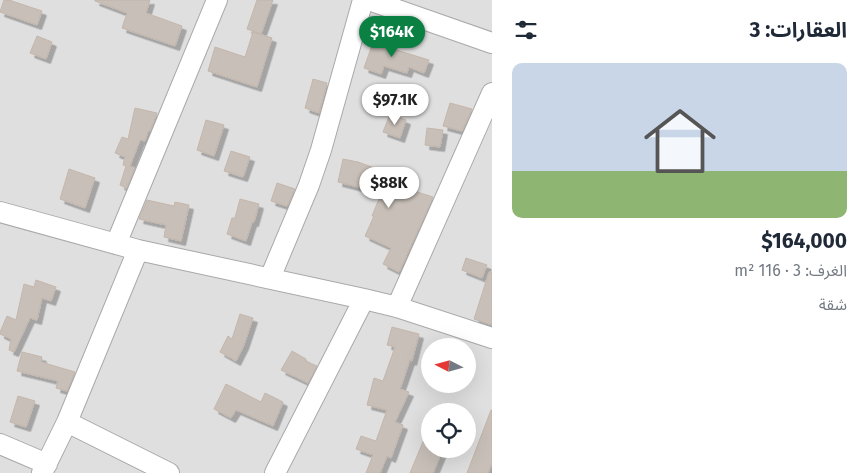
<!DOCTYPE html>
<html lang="ar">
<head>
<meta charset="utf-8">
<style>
	body { margin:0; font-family:"Fira Sans","Noto Sans Arabic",sans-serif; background:#f2f2f3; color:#1f2937; direction:rtl; height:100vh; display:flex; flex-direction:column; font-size:19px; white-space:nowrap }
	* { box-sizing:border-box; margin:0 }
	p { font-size:16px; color:#747a83 }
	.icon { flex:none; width:28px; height:28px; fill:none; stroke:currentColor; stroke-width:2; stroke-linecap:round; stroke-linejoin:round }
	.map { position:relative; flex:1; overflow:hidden; direction:ltr }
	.details { display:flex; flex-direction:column; background:#fff; width:375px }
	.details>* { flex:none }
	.needle { width:32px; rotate:276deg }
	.fabs { position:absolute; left:421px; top:338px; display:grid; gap:10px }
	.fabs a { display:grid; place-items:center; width:55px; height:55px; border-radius:50%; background:#fff; box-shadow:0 5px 20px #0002; font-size:25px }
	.price { position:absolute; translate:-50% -42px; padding:0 11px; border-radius:18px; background:#fff; color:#222; font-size:16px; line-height:32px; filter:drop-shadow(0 1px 2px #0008) }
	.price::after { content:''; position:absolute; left:50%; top:30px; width:15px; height:11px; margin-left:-8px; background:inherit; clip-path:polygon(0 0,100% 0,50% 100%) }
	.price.selected { background:#0b8043; color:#fff }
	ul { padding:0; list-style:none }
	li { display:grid; align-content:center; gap:10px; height:265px; padding:0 20px }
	li span { display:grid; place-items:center; height:155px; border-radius:10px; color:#555 }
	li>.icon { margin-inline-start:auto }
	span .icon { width:90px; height:90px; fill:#fffc; stroke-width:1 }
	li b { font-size:21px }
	h2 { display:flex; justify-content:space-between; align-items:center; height:60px; padding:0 20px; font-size:21px }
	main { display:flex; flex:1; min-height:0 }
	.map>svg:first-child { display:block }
	.residential { fill:#e0dfdf; fill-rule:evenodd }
	.building { fill:#c7bfb8; stroke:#c4b6ab; filter:url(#shadow) }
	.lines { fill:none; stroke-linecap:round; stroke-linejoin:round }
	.street-casing { stroke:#a9a9a9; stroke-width:22 }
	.street { stroke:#fff; stroke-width:20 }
</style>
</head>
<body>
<main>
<section class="details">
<h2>العقارات: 3<svg class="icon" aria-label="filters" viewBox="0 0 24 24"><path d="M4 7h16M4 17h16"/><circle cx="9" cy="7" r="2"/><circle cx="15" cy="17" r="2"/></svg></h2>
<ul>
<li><span style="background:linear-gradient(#c9d6e8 70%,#8fb573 0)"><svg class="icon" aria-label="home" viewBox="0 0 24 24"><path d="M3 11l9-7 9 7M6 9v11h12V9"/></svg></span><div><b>$164,000</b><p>الغرف: 3 · 116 m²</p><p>شقة</p></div></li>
</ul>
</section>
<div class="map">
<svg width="492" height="473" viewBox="0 0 492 473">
	<defs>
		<filter id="shadow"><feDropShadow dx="4.5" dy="4.5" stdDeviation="0" flood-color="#0004"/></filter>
	</defs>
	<rect width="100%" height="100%" fill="#f2efe9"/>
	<path class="residential" d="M0,0h492v473h-492zM430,346h38v38h-38zM430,411h38v38h-38z"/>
	<path class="building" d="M4,0h5l33,11 -5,14 -37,-13z
		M95,0h55l-4,13 36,13 -7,20 -53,-18 5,-15 -32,-12z
		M257,0h16l-12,34 -14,-5z
		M253,32l19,6 -15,49 -49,-16 7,-24 30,10z
		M376,34l17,7 -3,7 39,12 -5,13 -15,-6 -2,6 -23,-7 -3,8 -17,-6z
		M37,36l15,6 -6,17 -16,-6z
		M313,79l14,4 -8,30 -14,-5z
		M450,103l22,6 -10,22 -19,-5z
		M135,108l22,5 -7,18h-2l-3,10 -5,-1 -10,26 5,2 -9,21v-1l-6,-3 6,-19 -3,-1 2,-8 -10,-4 7,-16 6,2z
		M390,114l16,6 -6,18 -17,-6z
		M206,120l18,5 -10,31 -17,-6z
		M427,128l16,2 -3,17 -15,-2z
		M231,151l19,6 -7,20 -19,-6z
		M343,159l15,3 39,14 -1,5 13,5 -1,3 25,8 -34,75 -16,-8 8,-16 -26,-12 9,-20h-2l9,-22 -19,-6 -24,-6z
		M69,169l26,9 -10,30 -25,-9z
		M277,183l18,6 -8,17 -16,-5z
		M240,199l19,5 -5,18h-2l-6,19 -19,-7 5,-16h3z
		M147,200l27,6 1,-4 14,3 -8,36 -17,-4 2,-12 -27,-6z
		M466,258l21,7 -5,13 -20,-8z
		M489,272h3v53l-18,-6z
		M36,280l20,7 -5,14 -9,-3 -5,22 -7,-2 -16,34 -5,-2 2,-11 -11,-5v-2l7,-16 9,4 8,-36 10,3z
		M240,314l13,4 -9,27 -8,16 -16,-9 8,-16 4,3z
		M392,327l27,7 -7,27 -2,-1 -10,29 9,3 -14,30 8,3 -12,33 -4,-2 -7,17h-14l7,-18 -17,-6 5,-13 15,5 11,-31 -20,-5 7,-27 9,3 12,-34 -8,-2z
		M292,351l14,8 -1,2 12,5 -9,17 -27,-13z
		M22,352l20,5 -1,5 34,10 -8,19 -11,-3 2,-7 -41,-10z
		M226,384l35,18 4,-9 18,9 -10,24 -37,-16 -5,8 -17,-9z
		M18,396l17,5 -9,26 -16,-5z
		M491,410h1v53l-4,10h-21z
		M430,425v24h13l-10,24h-23z"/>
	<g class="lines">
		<defs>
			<path id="street" d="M369,0l123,43
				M0,212l138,38 226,49 33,8 95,31
				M116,244l101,-244
				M270,278l39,-93 12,-35 42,-150
				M397,307l95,-214
				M67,422l102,51
				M0,444l47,20
				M42,473l25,-51 71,-172
				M275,473l89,-174"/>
		</defs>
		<use href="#street" class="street-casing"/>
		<use href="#street" class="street"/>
	</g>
</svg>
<div class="fabs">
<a><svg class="needle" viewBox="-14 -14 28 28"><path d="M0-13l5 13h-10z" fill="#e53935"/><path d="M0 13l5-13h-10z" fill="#747a83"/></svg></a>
<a><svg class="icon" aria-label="locate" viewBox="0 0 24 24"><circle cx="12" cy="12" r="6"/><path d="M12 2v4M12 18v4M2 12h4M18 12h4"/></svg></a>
</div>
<b class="price selected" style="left:392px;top:58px">$164K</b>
<b class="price" style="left:395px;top:126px">$97.1K</b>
<b class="price" style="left:389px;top:209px">$88K</b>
</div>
</main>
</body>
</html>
